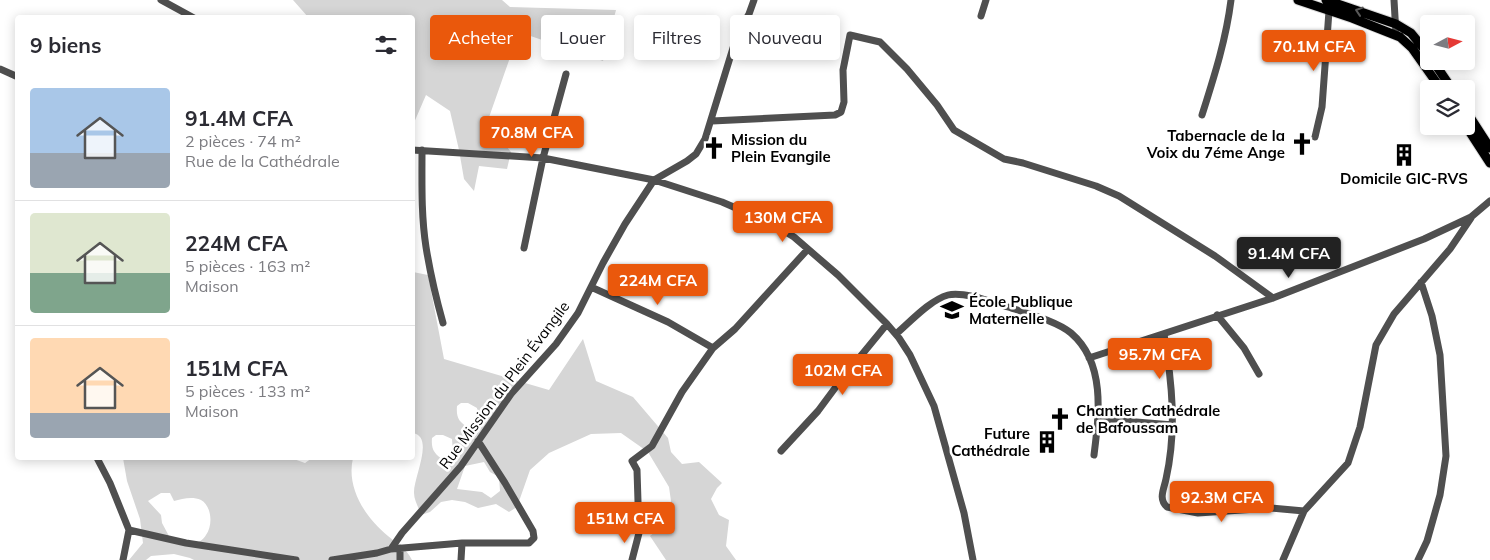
<!DOCTYPE html>
<html lang="fr">
<head>
<meta charset="utf-8">
<style>
	body { margin:0; font-family:Mulish,sans-serif; background:#f2f2f3; color:#2b2b33; height:100vh; display:flex; flex-direction:column; font-size:19px; white-space:nowrap }
	* { box-sizing:border-box; margin:0 }
	p { font-size:16px; color:#7c7c81 }
	.icon { flex:none; width:28px; height:28px; fill:none; stroke:currentColor; stroke-width:2; stroke-linecap:round; stroke-linejoin:round }
	.map { position:relative; flex:1; overflow:hidden }
	.panel { position:absolute; left:15px; top:15px; width:400px; height:445px; display:flex; flex-direction:column; background:#fff; border-radius:5px; box-shadow:0 2px 12px #0003 }
	.panel>* { flex:none }
	.banner { position:absolute; left:430px; top:15px; width:475px; height:45px; display:flex; gap:10px }
	.needle { width:32px; rotate:83deg }
	.tools { position:absolute; left:1420px; top:15px; display:grid; gap:10px }
	.tools a { display:grid; place-items:center; width:55px; height:55px; border-radius:5px; background:#fff; box-shadow:0 2px 12px #0003; font-size:25px }
	.price { position:absolute; translate:-50% -42px; padding:0 11px; border-radius:5px; background:#ea580c; color:#fff; font-size:16px; line-height:32px; filter:drop-shadow(0 1px 2px #0008) }
	.price::after { content:''; position:absolute; left:50%; top:30px; width:15px; height:11px; margin-left:-8px; background:inherit; clip-path:polygon(0 0,100% 0,50% 100%) }
	.price.selected { background:#222; color:#fff }
	ul { padding:0; list-style:none }
	li { display:flex; align-items:center; gap:15px; height:125px; padding:0 15px }
	li+li { border-top:1px solid #e1e1e2 }
	li span { display:grid; place-items:center; flex:none; width:140px; height:100px; border-radius:5px; color:#555 }
	li>.icon { margin-inline-start:auto }
	span .icon { width:60px; height:60px; fill:#fffc; stroke-width:1 }
	li b { font-size:21px }
	h2 { display:flex; justify-content:space-between; align-items:center; height:60px; padding:0 15px; font-size:21px }
	.pill { padding:0 18px; border-radius:5px; background:#fff; box-shadow:0 2px 12px #0003; font-size:18px; line-height:45px }
	.pill.selected { background:#ea580c; color:#fff }
	.map>svg:first-child { display:block }
	.green { fill:#d6d6d6; fill-rule:evenodd }
	.lines { fill:none; stroke-linecap:round; stroke-linejoin:round }
	.major-casing { stroke:#dbdbdb; stroke-width:11 }
	.minor { stroke:#4f4f4f; stroke-width:7 }
	.major { stroke:#000; stroke-width:9 }
	.oneway { stroke:#595959 }
	.labels { text-anchor:middle; dominant-baseline:central; stroke-width:5; stroke-linejoin:round; paint-order:stroke }
	.poi-label { font-size:15px; font-weight:bold; fill:#000; stroke:#fff; text-anchor:start }
	.street-label { font-size:15px; fill:#000; stroke:#fff }
</style>
</head>
<body>
<div class="map">
<svg width="1490" height="560" viewBox="0 0 1490 560">
	<rect width="100%" height="100%" fill="#fff"/>
	<path class="green" d="M293,0h209l8,7 106,3 -13,51 -84,-29 -32,91 24,29 -4,17 -28,-3 -5,25 -10,-12 -5,-29 -9,-39 -24,-16 -13,30 -1,-107 -104,-1z
		M413,272l15,3 16,84 105,31 34,-51 13,42 37,16 35,41 3,14 11,12 17,-2 23,21 -5,5 -6,11 8,16 10,5 -3,26 10,14h-70l-16,-24 16,-13 5,-22 -2,-14 -21,-35 -27,-19 -30,1 -42,19 -19,17 -13,37 -8,5 -13,-8 -18,4 -13,-6 -13,-2 -11,2 -11,10 -9,3c-2,-7 -7,-15 -7,-22 -1,-15 21,-56 -1,-60zM461,403h7l9,5 1,13 -9,7c-10,-6 -13,-10 -12,-22zM436,435h7l9,4 1,14 -9,7c-10,-6 -13,-11 -12,-22zM484,462l6,10 9,5 1,14 -9,7 -9,-6 -25,-3 8,-23z
		M123,458h168l14,5 7,-5h41c-7,30 12,59 35,78 9,8 18,12 24,24h-218l-4,-2 -16,-4 -23,2 -5,4h-17l14,-17 -3,-24 -13,-38zM161,493h9l4,8c8,-2 18,-5 27,-1 11,6 12,26 5,35 -3,5 -7,7 -12,9l-25,-8 -7,-13 -1,-8 -13,-14z"/>
	<g class="lines">
		<defs>
			<path id="major" d="M1298,0l54,18 48,19 12,11 29,41
				M1326,0l70,24 15,9 18,22
				M1433,61l19,28
				M1466,111l24,37
				M1466,126l24,37"/>
		</defs>
		<use href="#major" class="major-casing"/>
		<path class="minor" d="M161,0l33,18
			M1394,0l2,34
			M981,16l5,-16
			M0,69l18,8
			M1202,115c12,-38 24,-75 29,-115
			M712,121l123,-6 6,-3 3,-10 -1,-32 7,-35 30,7 27,27 30,36 17,25 50,29 19,4 73,23 23,10 96,60 58,42
			M1315,137l7,-30 7,-96
			M412,150l131,8 111,22 68,22 51,22 21,13 44,38 49,49 12,14 11,17 24,51 30,107 9,47
			M422,150c0,32 -1,65 4,97 4,25 10,51 17,76
			M524,248l19,-90 23,-84
			M591,287l77,35 45,26
			M1217,315l27,33 15,26
			M896,334c14,-12 34,-34 52,-39 15,-4 44,7 60,12 18,6 49,14 63,26 35,30 28,82 23,122
			M1164,334c8,48 13,96 2,145 -2,10 -8,20 1,28l31,6 73,-5 33,3
			M1089,358l184,-60 151,-59 47,-22 19,-16
			M1099,419l74,6
			M781,451l37,-40 23,-31 46,-56
			M97,458l13,25 19,47 -6,30
			M129,530l57,13 110,17
			M391,549l71,-6h67l5,-5 -1,-7 -28,-48 -27,-42
			M332,560l45,-7 14,-4 11,-16 59,-67 50,-72 45,-50 22,-31 25,-50 22,-39 29,-44 33,-19 9,-7 9,-15 32,-104 12,-21 5,-14
			M400,560v-12
			M461,560l1,-17
			M632,560l7,-27 -2,-63 -5,-9 20,-15 30,-54 31,-44 22,-19 73,-80
			M1283,560l21,-49 44,-48 12,-36 16,-82 18,-31 56,-65 21,-31
			M1418,560l9,-19 13,-46 6,-39 -6,-101 -8,-39 -11,-34"/>
		<use href="#major" class="major"/>
	</g>
	<defs><path id="oneway-chevron" d="M-2-3.5L2.5 0L-2 3.5" fill="none" stroke-width="1.6" stroke-linecap="round" stroke-linejoin="round" transform="scale(1.25)"/></defs>
	<use class="oneway" href="#oneway-chevron" transform="translate(1359 11) rotate(-162)"/>
	<defs>
		<symbol id="church-bare" viewBox="-9 -9 18 18"><path d="M-1.2-6h2.4v3.5h3.3v2.4h-3.3V6h-2.4V-.1h-3.3v-2.4h3.3Z" fill="#000" stroke="#fff" stroke-width="2.5" paint-order="stroke"/></symbol>
		<symbol id="building-bare" viewBox="-9 -9 18 18"><path d="M-4-6H4V6H1V3H-1V6H-4ZM-2.5-4.3h1.7v1.8h-1.7ZM.8-4.3h1.7v1.8H.8ZM-2.5-1h1.7V.8h-1.7ZM.8-1h1.7V.8H.8Z" fill="#000" stroke="#fff" stroke-width="2.5" paint-order="stroke"/></symbol>
		<symbol id="school-bare" viewBox="-9 -9 18 18"><path d="M0-5L7-2L0 1L-7-2ZM-4 1L0 2.5L4 1V4Q0 6-4 4Z" fill="#000" stroke="#fff" stroke-width="2.5" paint-order="stroke"/></symbol>
	</defs>
	<g fill-rule="evenodd">
		<use href="#church-bare" x="1286" y="128" width="32" height="32"/>
		<use href="#church-bare" x="698" y="132" width="32" height="32"/>
		<use href="#building-bare" x="1388" y="139" width="32" height="32"/>
		<use href="#school-bare" x="936" y="294" width="32" height="32"/>
		<use href="#church-bare" x="1044" y="403" width="32" height="32"/>
		<use href="#building-bare" x="1031" y="426" width="32" height="32"/>
	</g>
	<g class="labels">
		<g class="poi-label">
			<text x="1285" y="135" text-anchor="end">Tabernacle de la<tspan x="1285" dy="17">Voix du 7éme Ange</tspan></text>
			<text x="731" y="139">Mission du<tspan x="731" dy="17">Plein Evangile</tspan></text>
			<text x="1404" y="178" text-anchor="middle">Domicile GIC-RVS</text>
			<text x="969" y="301">École Publique<tspan x="969" dy="17">Maternelle</tspan></text>
			<text x="1076" y="410">Chantier Cathédrale<tspan x="1076" dy="17">de Bafoussam</tspan></text>
			<text x="1030" y="433" text-anchor="end">Future<tspan x="1030" dy="17">Cathédrale</tspan></text>
		</g>
		<g class="street-label">
			<text transform="translate(504 385) rotate(-53)">Rue Mission du Plein Évangile</text>
		</g>
	</g>
</svg>
<div class="tools">
<a><svg class="needle" viewBox="-14 -14 28 28"><path d="M0-13l5 13h-10z" fill="#e53935"/><path d="M0 13l5-13h-10z" fill="#7c7c81"/></svg></a>
<a><svg class="icon" aria-label="layers" viewBox="0 0 24 24"><path d="M12 4l9 5-9 5-9-5zM3 14l9 5 9-5"/></svg></a>
</div>
<b class="price" style="left:1314px;top:72px">70.1M CFA</b>
<b class="price" style="left:532px;top:158px">70.8M CFA</b>
<b class="price" style="left:783px;top:243px">130M CFA</b>
<b class="price selected" style="left:1289px;top:279px">91.4M CFA</b>
<b class="price" style="left:658px;top:306px">224M CFA</b>
<b class="price" style="left:1160px;top:380px">95.7M CFA</b>
<b class="price" style="left:843px;top:396px">102M CFA</b>
<b class="price" style="left:1222px;top:523px">92.3M CFA</b>
<b class="price" style="left:625px;top:544px">151M CFA</b>
<div class="banner">
<a class="pill selected">Acheter</a>
<a class="pill">Louer</a>
<a class="pill">Filtres</a>
<a class="pill">Nouveau</a>
</div>
<section class="panel">
<h2>9 biens<svg class="icon" aria-label="filters" viewBox="0 0 24 24"><path d="M4 7h16M4 17h16"/><circle cx="9" cy="7" r="2"/><circle cx="15" cy="17" r="2"/></svg></h2>
<ul>
<li><span style="background:linear-gradient(#a9c7e8 65%,#9aa5b1 0)"><svg class="icon" aria-label="home" viewBox="0 0 24 24"><path d="M3 11l9-7 9 7M6 9v11h12V9"/></svg></span><div><b>91.4M CFA</b><p>2 pièces · 74 m²</p><p>Rue de la Cathédrale</p></div></li>
<li><span style="background:linear-gradient(#dfe7d0 60%,#7fa58c 0)"><svg class="icon" aria-label="home" viewBox="0 0 24 24"><path d="M3 11l9-7 9 7M6 9v11h12V9"/></svg></span><div><b>224M CFA</b><p>5 pièces · 163 m²</p><p>Maison</p></div></li>
<li><span style="background:linear-gradient(#ffd9b3 75%,#9aa5b1 0)"><svg class="icon" aria-label="home" viewBox="0 0 24 24"><path d="M3 11l9-7 9 7M6 9v11h12V9"/></svg></span><div><b>151M CFA</b><p>5 pièces · 133 m²</p><p>Maison</p></div></li>
</ul>
</section>
</div>
</body>
</html>
